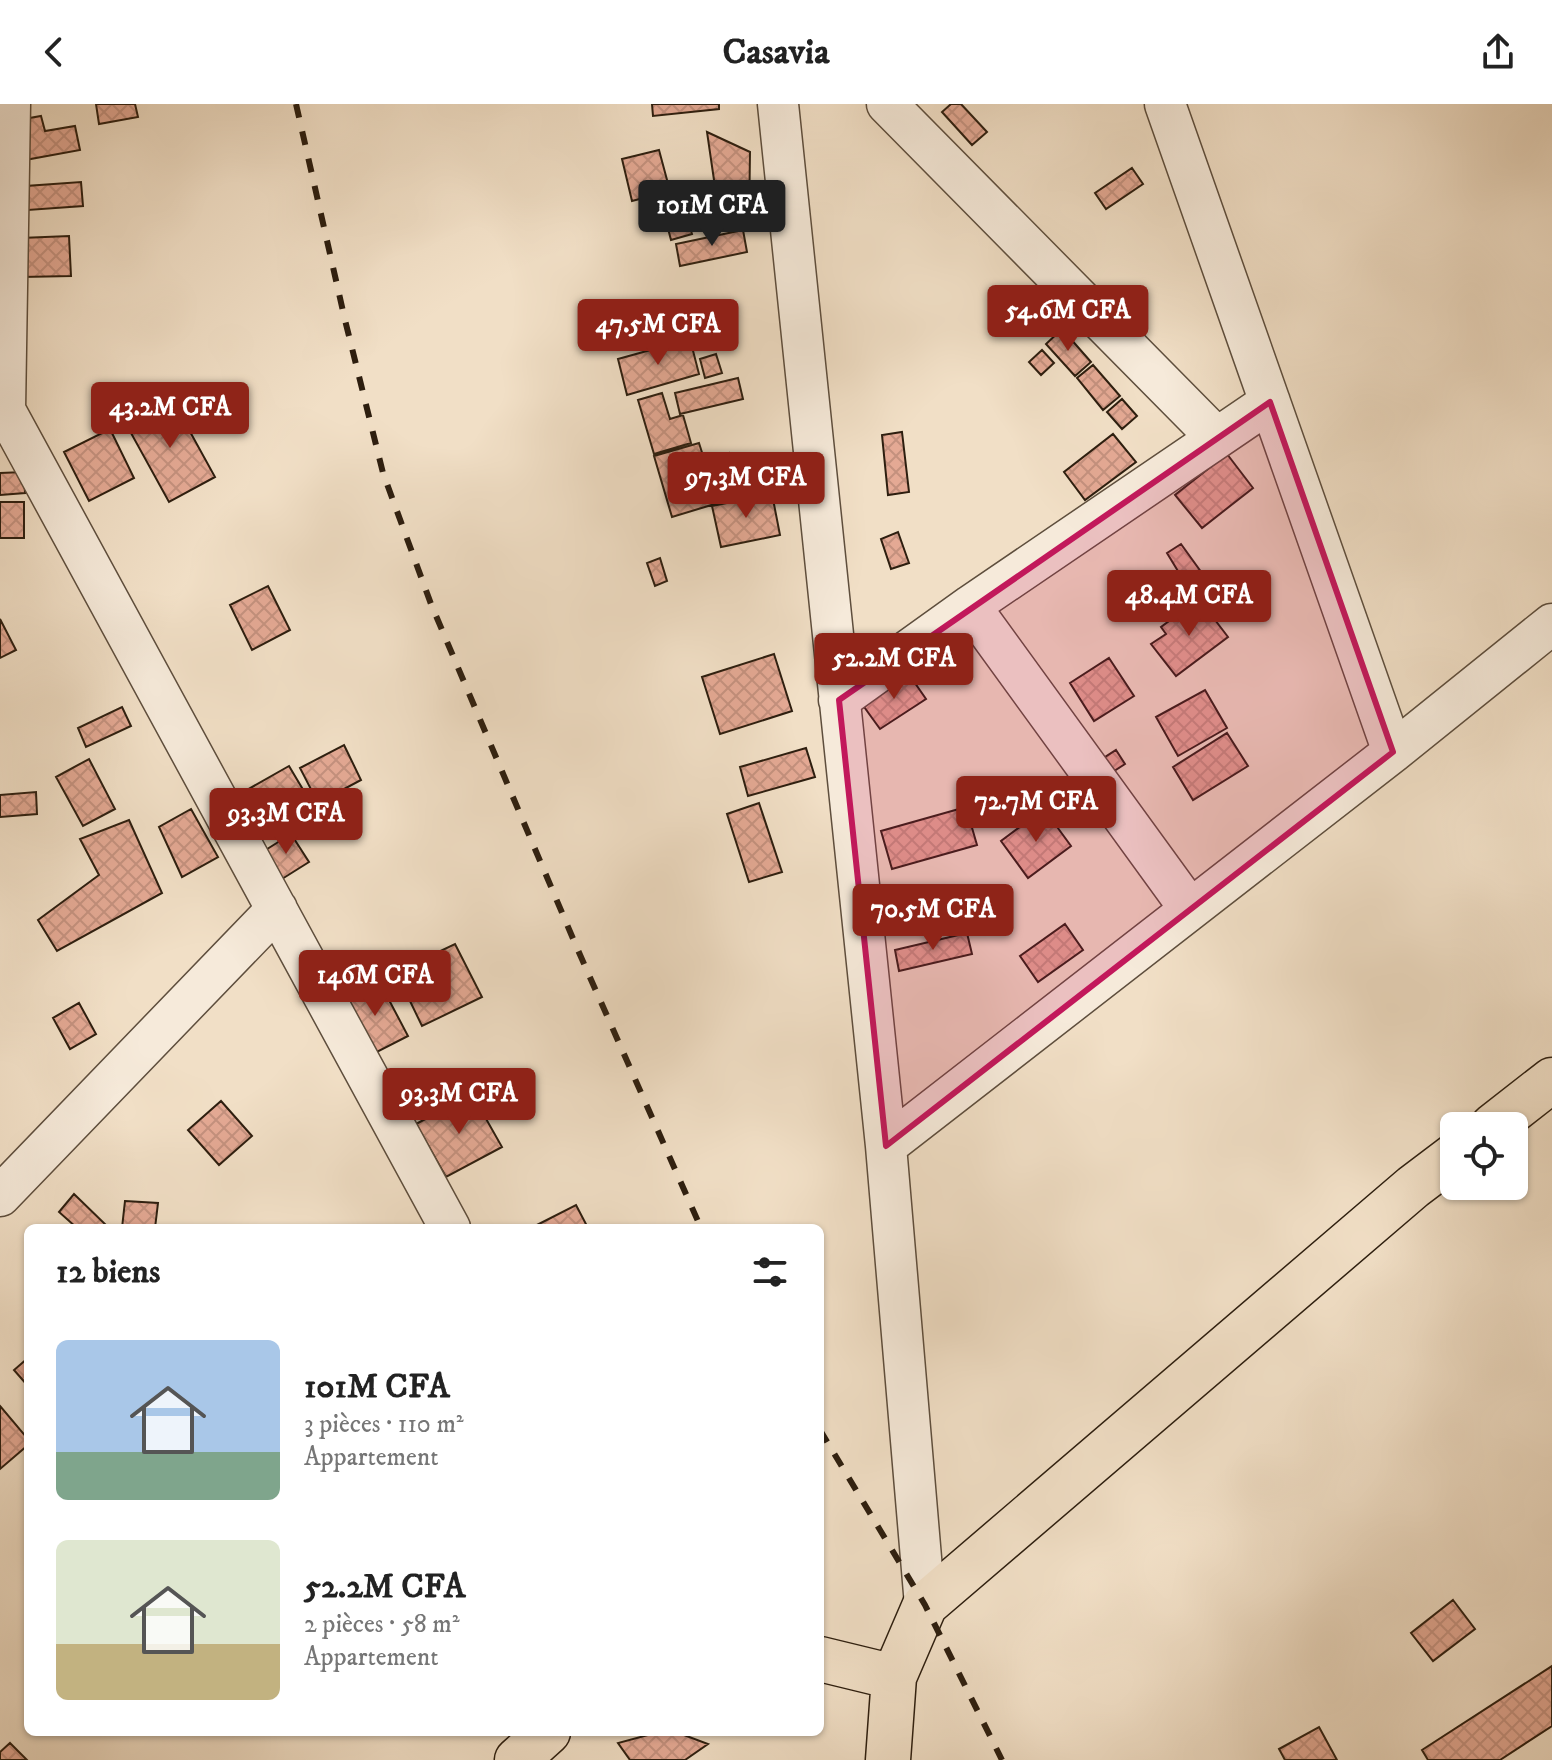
<!DOCTYPE html>
<html lang="fr">
<head>
<meta charset="utf-8">
<style>
	body { margin:0; font-family:"IM FELL DW Pica",serif; background:#f6f6f6; color:#222; height:100vh; display:flex; flex-direction:column; font-size:30px; white-space:nowrap }
	* { box-sizing:border-box; margin:0 }
	p { font-size:26px; color:#767676 }
	.icon { flex:none; width:44px; height:44px; fill:none; stroke:currentColor; stroke-width:2; stroke-linecap:round; stroke-linejoin:round }
	.map { position:relative; flex:1; overflow:hidden }
	.drawer { position:absolute; left:24px; top:1120px; width:800px; height:512px; display:flex; flex-direction:column; background:#fff; border-radius:12px; box-shadow:0 2px 6px #0004 }
	.drawer>* { flex:none }
	.buttons { position:absolute; left:1440px; top:1008px; display:grid; gap:16px }
	.buttons a { display:grid; place-items:center; width:88px; height:88px; border-radius:12px; background:#fff; box-shadow:0 2px 6px #0004; font-size:40px }
	.price { position:absolute; translate:-50% -68px; padding:0 18px; border-radius:8px; background:#8f2418; color:#fff; font-size:26px; line-height:52px; filter:drop-shadow(0 2px 4px #0008) }
	.price::after { content:''; position:absolute; left:50%; top:48px; width:24px; height:18px; margin-left:-12px; background:inherit; clip-path:polygon(0 0,100% 0,50% 100%) }
	.price.current { background:#222; color:#fff }
	ul { padding:0; list-style:none }
	li { display:flex; align-items:center; gap:24px; height:200px; padding:0 32px }
	li span { display:grid; place-items:center; flex:none; width:224px; height:160px; border-radius:12px; color:#555 }
	li>.icon { margin-inline-start:auto }
	span .icon { width:96px; height:96px; fill:#fffc; stroke-width:1 }
	li b { font-size:34px }
	h2 { display:flex; justify-content:space-between; align-items:center; height:96px; padding:0 32px; font-size:34px }
	header { display:flex; justify-content:space-between; align-items:center; height:104px; padding:0 32px; background:#fff; font-size:36px; font-weight:700 }
	.map>svg:first-child { display:block }
	.building { fill:url(#building-cross-hatch); stroke:#2d1e0f; stroke-width:2 }
	.lines { fill:none; stroke-linecap:round; stroke-linejoin:round }
	.minor-casing { stroke:#5e4e3d; stroke-width:43 }
	.major-casing { stroke:#2d1e0f; stroke-width:47 }
	.minor { stroke:#f6eada; stroke-width:40 }
	.major { stroke:#f1dfc6; stroke-width:44 }
	.rail { stroke:#2d1e0f; stroke-width:6; stroke-dasharray:14 14; stroke-linecap:butt }
	.marked { fill:#c2185b; fill-opacity:0.2; stroke:#c2185b; stroke-width:6; stroke-linejoin:round }
</style>
</head>
<body>
<header><svg class="icon" aria-label="back" viewBox="0 0 24 24"><path d="M15 5l-7 7 7 7"/></svg>Casavia<svg class="icon" aria-label="share" viewBox="0 0 24 24"><path d="M12 15V3M7 8l5-5 5 5M5 13v7h14v-7"/></svg></header>
<div class="map">
<svg width="1552" height="1656" viewBox="0 0 1552 1656">
	<defs>
		<pattern id="building-cross-hatch" width="8" height="8" patternUnits="userSpaceOnUse" patternTransform="scale(2)"><rect width="8" height="8" fill="#e4a994"/><path d="M0 0l8 8M0 8l8-8" fill="none" stroke="#c4917e"/></pattern>
	</defs>
	<rect width="100%" height="100%" fill="#f1dfc6"/>
	<filter id="stains"><feTurbulence type="fractalNoise" baseFrequency=".0025" numOctaves="4"/><feColorMatrix values="0 0 0 0 .2 0 0 0 0 .09 0 0 0 0 .02 0 0 0 .5 -.17"/></filter>
	<radialGradient id="worn" r=".72"><stop offset=".6" stop-color="#630" stop-opacity="0"/><stop offset="1" stop-color="#630" stop-opacity=".3"/></radialGradient>
	<path class="building" d="M96,0h39l3,13 -39,7z
		M652,0h67v5l-66,7z
		M951,0h10l26,28 -15,13 -30,-33z
		M41,12l4,15 30,-5 5,24 -55,10 -7,-40z
		M707,28l43,20 -1,72 -28,4z
		M659,46l11,41 -38,10 -10,-42z
		M1132,64l11,16 -37,25 -11,-16z
		M81,78l2,24 -55,4 -2,-24z
		M686,111l6,19 -21,6 -5,-19z
		M743,126l4,22 -67,14 -4,-22z
		M69,132l2,40 -49,1 -1,-39z
		M676,203l5,20 -37,9 -5,-20z
		M1062,225l29,33 -16,14 -29,-32z
		M690,235l9,35 -72,21 -9,-36z
		M1042,246l12,13 -13,12 -12,-13z
		M716,250l6,19 -17,5 -5,-19z
		M1093,261l27,31 -17,14 -26,-32z
		M738,274l5,21 -63,15 -5,-21z
		M662,289l8,26 13,-4 8,28 -37,11 -16,-54z
		M172,295l43,78 -46,25 -43,-78z
		M1122,295l15,17 -15,13 -15,-17z
		M110,325l24,49 -45,23 -25,-49z
		M902,328l7,60 -21,3 -6,-60z
		M1113,330l23,28 -51,38 -21,-28z
		M699,339l19,60 -46,14 -18,-61z
		M729,349l9,32 -19,4 -8,-31z
		M1227,350l26,34 -51,40 -27,-33z
		M24,368l1,21 -25,2v-22z
		M772,390l8,41 -59,12 -9,-41z
		M0,398h24v36h-24z
		M898,428l11,31 -18,6 -10,-30z
		M1181,440l23,32 -17,10 -20,-33z
		M660,454l7,23 -12,5 -8,-23z
		M268,482l22,44 -38,20 -22,-45z
		M1199,495l29,38 -52,39 -25,-32 15,-10 -5,-7z
		M0,515l16,31 -16,8z
		M774,550l18,57 -72,23 -18,-57z
		M1109,554l25,38 -40,25 -24,-38z
		M908,569l18,26 -46,30 -18,-25z
		M1205,586l22,38 -49,28 -22,-39z
		M122,603l9,19 -45,21 -8,-19z
		M1227,629l21,33 -55,34 -20,-33z
		M344,641l17,35 -43,23 -18,-35z
		M806,644l9,29 -67,19 -8,-29z
		M1116,646l9,14 -25,16 -9,-14z
		M89,655l26,50 -32,17 -27,-49z
		M289,662l19,32 -51,30 -19,-33z
		M36,688l1,22 -37,3v-22z
		M759,699l23,69 -33,10 -22,-68z
		M966,703l11,38 -85,24 -11,-38z
		M191,705l27,48 -36,20 -23,-50z
		M1044,705l27,37 -43,32 -27,-37z
		M129,716l33,73 -105,58 -19,-31 61,-45 -19,-36z
		M291,730l18,28 -27,17 -18,-28z
		M1065,820l18,26 -45,32 -18,-26z
		M967,829l5,21 -73,17 -4,-21z
		M455,840l27,53 -60,29 -26,-54z
		M379,877l29,55 -37,19 -29,-54z
		M79,899l17,31 -26,15 -17,-31z
		M472,990l30,53 -56,30 -30,-53z
		M221,997l31,35 -33,29 -31,-35z
		M74,1090l35,34h-32l-18,-16z
		M125,1097l33,2 -3,25h-33z
		M576,1101l12,23h-57z
		M28,1254v28l-14,-16z
		M0,1302l28,33v6l-28,24z
		M1453,1496l22,29 -42,32 -22,-28z
		M1552,1562v60l-52,34h-72l-6,-10z
		M1319,1623l18,33h-52l-6,-11z
		M659,1628h17l32,12 -23,16h-55l-12,-17z
		M10,1639l17,17h-27v-8z"/>
	<g class="lines">
		<defs>
			<path id="minor" d="M10,0l-5,306 445,818
				M778,0l108,1042 39,459
				M887,0l329,333
				M1165,0l228,648
				M970,502l220,303
				M839,596l131,-94 300,-204
				M886,1042l507,-394 159,-128
				M0,1092l277,-287"/>
			<path id="major" d="M1493,1022l59,-46
				M820,1555l74,18
				M517,1656l31,-28
				M888,1656l6,-83 31,-72 488,-418 41,-31"/>
		</defs>
		<use href="#minor" class="minor-casing"/>
		<use href="#major" class="major-casing"/>
		<use href="#minor" class="minor"/>
		<use href="#major" class="major"/>
		<path class="rail" d="M296,0l49,216 38,153 48,131 146,344 124,280
			M820,1326l105,175 77,155"/>
	</g>
	<path class="marked" d="M1270,298l123,350 -507,394 -47,-446z"/>
	<rect width="100%" height="100%" filter="url(#stains)"/>
	<rect width="100%" height="100%" fill="url(#worn)"/>
</svg>
<div class="buttons">
<a><svg class="icon" aria-label="locate" viewBox="0 0 24 24"><circle cx="12" cy="12" r="6"/><path d="M12 2v4M12 18v4M2 12h4M18 12h4"/></svg></a>
</div>
<b class="price current" style="left:712px;top:144px">101M CFA</b>
<b class="price" style="left:1068px;top:249px">54.6M CFA</b>
<b class="price" style="left:658px;top:263px">47.5M CFA</b>
<b class="price" style="left:170px;top:346px">43.2M CFA</b>
<b class="price" style="left:746px;top:416px">97.3M CFA</b>
<b class="price" style="left:1189px;top:534px">48.4M CFA</b>
<b class="price" style="left:894px;top:597px">52.2M CFA</b>
<b class="price" style="left:1036px;top:740px">72.7M CFA</b>
<b class="price" style="left:286px;top:752px">93.3M CFA</b>
<b class="price" style="left:933px;top:848px">70.5M CFA</b>
<b class="price" style="left:375px;top:914px">146M CFA</b>
<b class="price" style="left:459px;top:1032px">93.3M CFA</b>
<section class="drawer">
<h2>12 biens<svg class="icon" aria-label="filters" viewBox="0 0 24 24"><path d="M4 7h16M4 17h16"/><circle cx="9" cy="7" r="2"/><circle cx="15" cy="17" r="2"/></svg></h2>
<ul>
<li><span style="background:linear-gradient(#a9c7e8 70%,#7fa58c 0)"><svg class="icon" aria-label="home" viewBox="0 0 24 24"><path d="M3 11l9-7 9 7M6 9v11h12V9"/></svg></span><div><b>101M CFA</b><p>3 pièces · 110 m²</p><p>Appartement</p></div></li>
<li><span style="background:linear-gradient(#dfe7d0 65%,#c2b280 0)"><svg class="icon" aria-label="home" viewBox="0 0 24 24"><path d="M3 11l9-7 9 7M6 9v11h12V9"/></svg></span><div><b>52.2M CFA</b><p>2 pièces · 58 m²</p><p>Appartement</p></div></li>
</ul>
</section>
</div>
</body>
</html>
